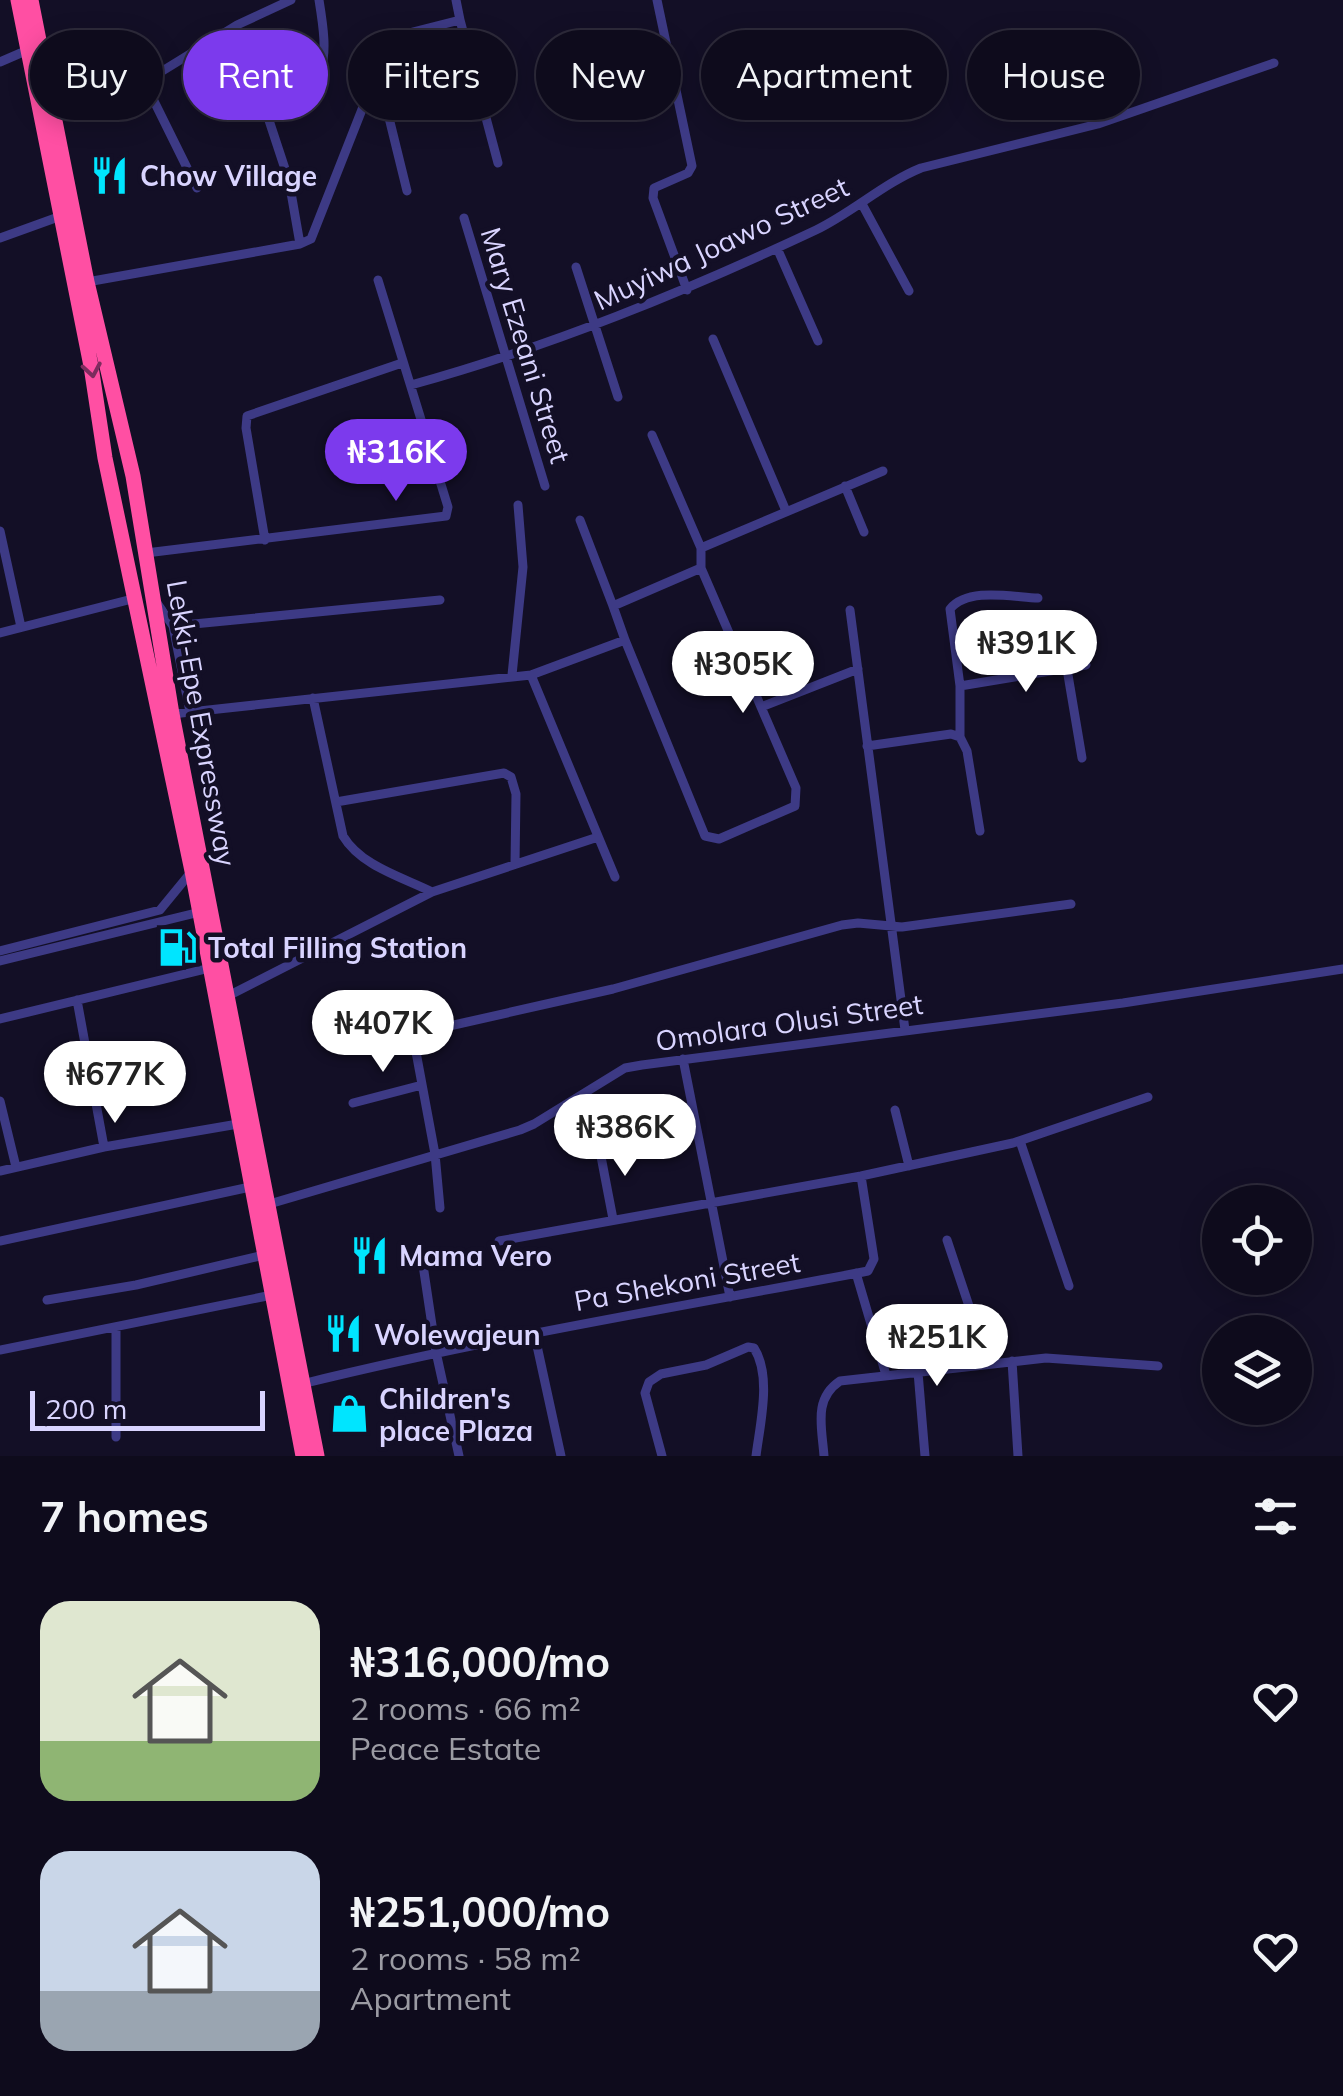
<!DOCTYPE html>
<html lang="en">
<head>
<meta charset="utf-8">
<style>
	body { margin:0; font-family:Mulish,sans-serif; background:#1c1929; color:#f1f3f6; height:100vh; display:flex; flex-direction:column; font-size:38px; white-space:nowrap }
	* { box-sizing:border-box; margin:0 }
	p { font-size:32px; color:#9b9ba3 }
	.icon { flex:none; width:55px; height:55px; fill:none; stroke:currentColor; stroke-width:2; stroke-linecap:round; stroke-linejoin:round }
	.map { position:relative; height:1456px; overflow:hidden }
	.sheet { display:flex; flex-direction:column; background:#0e0b1c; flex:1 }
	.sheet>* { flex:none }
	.hud { position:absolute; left:30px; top:30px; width:1285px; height:90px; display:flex; gap:20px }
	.buttons { position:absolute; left:1202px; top:1185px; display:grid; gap:20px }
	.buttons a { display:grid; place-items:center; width:110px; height:110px; border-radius:50%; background:#0e0b1c; box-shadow:0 5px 25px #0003,0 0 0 2px #2e2b3b; font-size:50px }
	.scale { position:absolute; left:30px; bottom:25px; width:235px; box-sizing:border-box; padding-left:10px; border:5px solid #d9d4ff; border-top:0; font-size:28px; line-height:35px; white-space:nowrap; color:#d9d4ff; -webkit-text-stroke:8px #130f26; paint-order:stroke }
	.price { position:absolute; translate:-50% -85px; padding:0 22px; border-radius:35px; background:#fff; color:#222; font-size:32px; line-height:65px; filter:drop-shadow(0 2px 5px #0008) }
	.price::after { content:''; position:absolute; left:50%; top:60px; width:30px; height:22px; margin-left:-15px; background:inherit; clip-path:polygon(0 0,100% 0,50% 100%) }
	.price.current { background:#7c3aed; color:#fff }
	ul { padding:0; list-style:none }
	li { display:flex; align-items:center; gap:30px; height:250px; padding:0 40px }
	li span { display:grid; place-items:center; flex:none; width:280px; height:200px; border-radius:30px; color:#555 }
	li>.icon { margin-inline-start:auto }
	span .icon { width:120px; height:120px; fill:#fffc; stroke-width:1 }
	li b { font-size:42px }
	h2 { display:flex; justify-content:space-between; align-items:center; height:120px; padding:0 40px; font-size:42px }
	.tag { padding:0 35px; border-radius:45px; background:#0e0b1c; box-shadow:0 5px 25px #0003,0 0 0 2px #2e2b3b; font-size:35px; line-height:90px }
	.tag.current { background:#7c3aed; color:#fff }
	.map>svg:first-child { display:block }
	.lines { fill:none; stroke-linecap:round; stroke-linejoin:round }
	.street { stroke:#3d3a85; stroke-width:9 }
	.highway { stroke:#ff4fa3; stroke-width:15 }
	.oneway { stroke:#7d2c5e }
	.labels { text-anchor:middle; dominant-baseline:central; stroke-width:9; stroke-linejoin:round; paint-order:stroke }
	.poi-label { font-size:28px; font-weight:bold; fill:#d9d4ff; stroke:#130f26; text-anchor:start }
	.street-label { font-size:28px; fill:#d9d4ff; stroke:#130f26 }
</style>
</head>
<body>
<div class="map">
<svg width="1343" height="1456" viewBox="0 0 1343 1456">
	<rect width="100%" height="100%" fill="#130f26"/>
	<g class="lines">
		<path class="street" d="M657,0l35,166 -4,7 -34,15 -1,10 34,92
			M460,20l38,143
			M213,41l38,39 10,16 28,85 11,63
			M0,62l30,-13
			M378,73l29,118
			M261,96c72,5 67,-41 58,-96
			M197,188l-45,-91 -3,-12 2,-7 86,-53 54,-25
			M862,204l47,87
			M464,218l81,268
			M0,238l61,-22
			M777,248l41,93
			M576,267l42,130
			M87,282l213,-38 11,-5 76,-193 10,-10 63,-16 -4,-20
			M713,339l73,172
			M411,385c141,-39 273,-93 405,-155 37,-18 68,-47 105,-62l177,-44 176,-61
			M652,435l49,113
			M845,486l19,46
			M580,520l33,86
			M0,531l21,96
			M265,540l-19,-112 1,-12 155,-53
			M146,553l300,-37 2,-9 -70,-227
			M157,603l16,23 267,-26
			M850,610l55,420
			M173,626l17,86
			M0,633l136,-35
			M625,640l80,196 14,3 76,-33 1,-18 -95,-220
			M1067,669l15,89
			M512,675l11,-108 -5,-62
			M531,675l84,202
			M960,686l126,-21
			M313,698l30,138c18,30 59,41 89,56
			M761,707l97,-38
			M172,714l359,-39 94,-35 -12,-34 88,-38v-20l182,-77
			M960,737v-51l-10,-77c18,-22 62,-12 88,-11
			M867,746l84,-12 9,3 7,14 13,80
			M336,802l168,-29 7,4 5,17 -1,70
			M0,951l160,-41 32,-39
			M0,961l200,-49
			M228,996l204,-104 166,-55
			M77,1000l27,147
			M0,1019l210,-51
			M683,1059l47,238
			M0,1101l16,66
			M353,1103l69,-18
			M895,1110l14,56
			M1020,1141l49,145
			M599,1146l14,73
			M0,1171l104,-24 134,-23
			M266,1205l254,-75 14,-6 91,-56 17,-3 481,-62 220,-34
			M440,1208l-5,-54 -19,-102 9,-17 11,-6 177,-40 229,-64 16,-2 44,4 169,-23
			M947,1240l41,123
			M0,1241l250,-54
			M499,1241l362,-65 152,-33 135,-46
			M423,1265l13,87 23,104
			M856,1273l30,102
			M47,1300l89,-15 128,-30
			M534,1332l27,124
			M0,1350l272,-55
			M1012,1361l6,95
			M918,1372l7,84
			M302,1384c187,-46 377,-77 566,-113l6,-12 -13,-83
			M116,1437v-110
			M662,1456l-17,-63 4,-11 12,-8 45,-9 42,-18 6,1c18,28 6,76 2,108
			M824,1456c-2,-29 -11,-57 16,-75l206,-23 112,8"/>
		<path class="highway" d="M18,0l73,366 14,92 87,413 111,585
			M31,0l56,282 46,194 39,238 145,742"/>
	</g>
	<defs><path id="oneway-chevron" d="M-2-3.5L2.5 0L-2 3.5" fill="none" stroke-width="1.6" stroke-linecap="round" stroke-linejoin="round" transform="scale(2.5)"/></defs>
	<use class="oneway" href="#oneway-chevron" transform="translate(92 370) rotate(80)"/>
	<defs>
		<symbol id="restaurant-bare" viewBox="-9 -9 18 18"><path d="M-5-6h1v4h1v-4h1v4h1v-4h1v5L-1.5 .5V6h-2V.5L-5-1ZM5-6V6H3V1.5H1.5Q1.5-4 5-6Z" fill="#00e5ff" stroke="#130f26" stroke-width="2.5" paint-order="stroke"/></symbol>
		<symbol id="fuel-bare" viewBox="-9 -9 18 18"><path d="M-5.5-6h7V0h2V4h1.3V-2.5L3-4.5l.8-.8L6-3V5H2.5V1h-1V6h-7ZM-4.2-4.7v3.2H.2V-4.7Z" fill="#00e5ff" stroke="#130f26" stroke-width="2.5" paint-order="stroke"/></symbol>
		<symbol id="shop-bare" viewBox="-9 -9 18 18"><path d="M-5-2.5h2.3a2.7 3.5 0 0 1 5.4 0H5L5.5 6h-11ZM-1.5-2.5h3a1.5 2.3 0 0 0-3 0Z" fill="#00e5ff" stroke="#130f26" stroke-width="2.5" paint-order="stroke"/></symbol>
	</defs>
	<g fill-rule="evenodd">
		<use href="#restaurant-bare" x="82" y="148" width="55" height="55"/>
		<use href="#fuel-bare" x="150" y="920" width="55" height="55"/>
		<use href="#restaurant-bare" x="342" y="1228" width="55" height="55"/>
		<use href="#restaurant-bare" x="316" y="1306" width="55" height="55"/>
		<use href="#shop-bare" x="322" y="1386" width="55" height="55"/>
	</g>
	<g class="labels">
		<g class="poi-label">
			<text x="140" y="175">Chow Village</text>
			<text x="208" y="947">Total Filling Station</text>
			<text x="399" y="1255">Mama Vero</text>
			<text x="374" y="1334">Wolewajeun</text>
			<text x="379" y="1398">Children's<tspan x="379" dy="32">place Plaza</tspan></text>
		</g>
		<g class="street-label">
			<text transform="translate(721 243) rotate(-25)">Muyiwa Joawo Street</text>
			<text transform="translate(526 345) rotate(73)">Mary Ezeani Street</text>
			<text transform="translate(202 723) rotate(80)">Lekki-Epe Expressway</text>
			<text transform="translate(789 1022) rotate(-8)">Omolara Olusi Street</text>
			<text transform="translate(687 1281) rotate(-10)">Pa Shekoni Street</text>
		</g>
	</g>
</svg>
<div class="buttons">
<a><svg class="icon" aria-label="locate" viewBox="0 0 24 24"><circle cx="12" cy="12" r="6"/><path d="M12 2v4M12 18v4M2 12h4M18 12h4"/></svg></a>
<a><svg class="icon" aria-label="layers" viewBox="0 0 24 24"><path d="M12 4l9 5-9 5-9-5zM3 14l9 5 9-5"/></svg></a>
</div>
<div class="scale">200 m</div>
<b class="price current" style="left:396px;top:504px">₦316K</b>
<b class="price" style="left:1026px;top:695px">₦391K</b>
<b class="price" style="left:743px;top:716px">₦305K</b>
<b class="price" style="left:383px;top:1075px">₦407K</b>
<b class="price" style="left:115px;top:1126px">₦677K</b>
<b class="price" style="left:625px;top:1179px">₦386K</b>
<b class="price" style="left:937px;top:1389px">₦251K</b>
<div class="hud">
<a class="tag">Buy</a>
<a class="tag current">Rent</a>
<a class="tag">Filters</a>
<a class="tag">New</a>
<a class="tag">Apartment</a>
<a class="tag">House</a>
</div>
</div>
<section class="sheet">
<h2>7 homes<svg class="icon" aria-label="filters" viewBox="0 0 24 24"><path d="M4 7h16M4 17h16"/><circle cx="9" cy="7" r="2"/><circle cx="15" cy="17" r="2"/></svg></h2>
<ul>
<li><span style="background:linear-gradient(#dfe7d0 70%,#8fb573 0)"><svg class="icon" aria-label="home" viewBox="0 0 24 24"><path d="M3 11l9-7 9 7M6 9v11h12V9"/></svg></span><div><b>₦316,000/mo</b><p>2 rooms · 66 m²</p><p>Peace Estate</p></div><svg class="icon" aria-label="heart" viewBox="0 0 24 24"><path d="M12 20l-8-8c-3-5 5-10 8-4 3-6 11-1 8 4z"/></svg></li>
<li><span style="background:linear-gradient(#c9d6e8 70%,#9aa5b1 0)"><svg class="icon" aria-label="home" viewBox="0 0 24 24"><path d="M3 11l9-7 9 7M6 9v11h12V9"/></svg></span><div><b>₦251,000/mo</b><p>2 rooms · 58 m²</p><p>Apartment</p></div><svg class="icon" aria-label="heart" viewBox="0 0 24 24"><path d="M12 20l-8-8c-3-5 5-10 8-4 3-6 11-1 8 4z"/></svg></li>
</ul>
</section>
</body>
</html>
